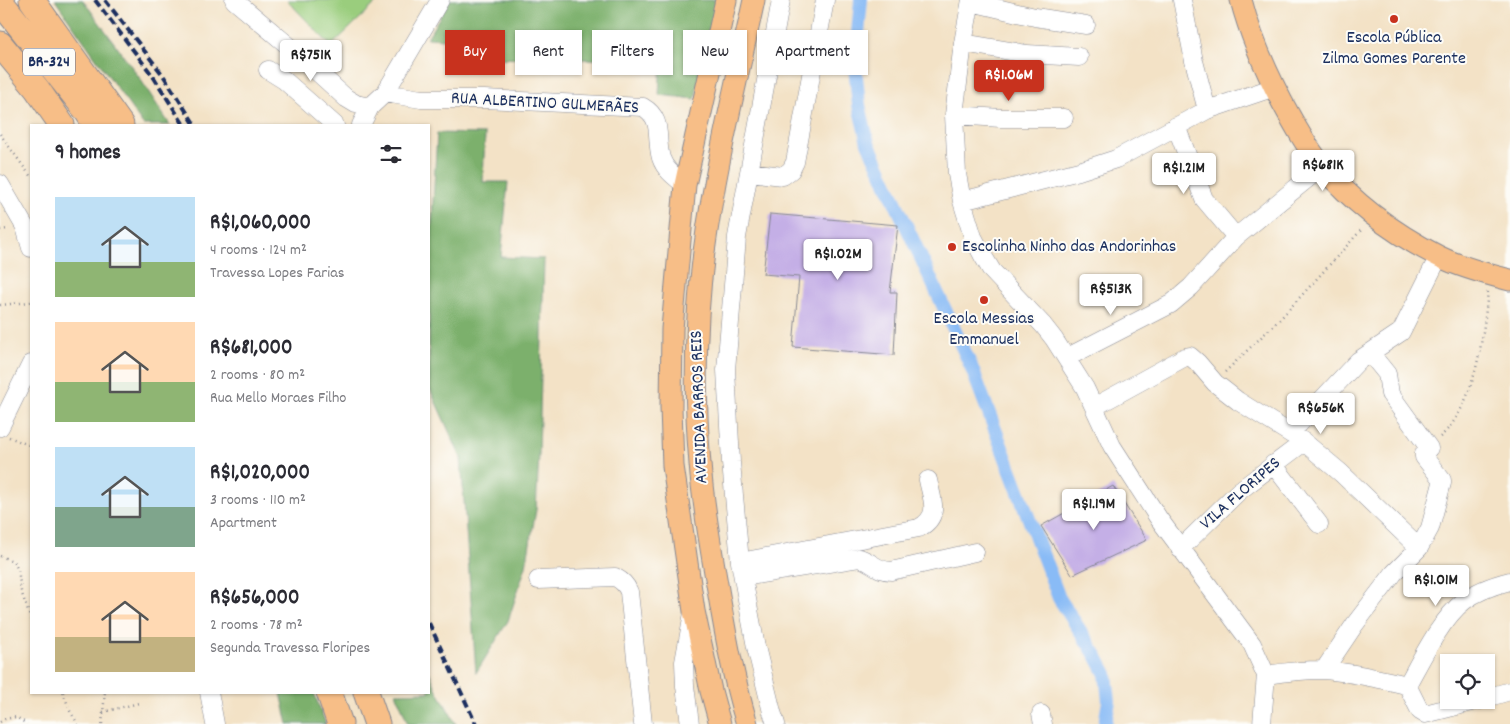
<!DOCTYPE html>
<html lang="en">
<head>
<meta charset="utf-8">
<style>
	body { margin:0; font-family:Dekko,sans-serif; background:#f7f7f7; color:#2b2b33; height:100vh; display:flex; flex-direction:column; font-size:19px; white-space:nowrap }
	* { box-sizing:border-box; margin:0 }
	p { font-size:16px; color:#7c7c81 }
	.icon { flex:none; width:28px; height:28px; fill:none; stroke:currentColor; stroke-width:2; stroke-linecap:round; stroke-linejoin:round }
	.map { position:relative; flex:1; overflow:hidden }
	.sheet { position:absolute; left:30px; top:124px; width:400px; height:570px; display:flex; flex-direction:column; background:#fff; border-radius:0px; box-shadow:0 1px 4px #0004 }
	.sheet>* { flex:none }
	.top-card { position:absolute; left:445px; top:30px; width:475px; height:45px; display:flex; gap:10px }
	.fabs { position:absolute; left:1440px; top:654px; display:grid; gap:10px }
	.fabs a { display:grid; place-items:center; width:55px; height:55px; border-radius:0px; background:#fff; box-shadow:0 1px 4px #0004; font-size:25px }
	.price { position:absolute; translate:-50% -42px; padding:0 11px; border-radius:5px; background:#fff; color:#222; font-size:16px; line-height:32px; filter:drop-shadow(0 1px 2px #0008) }
	.price::after { content:''; position:absolute; left:50%; top:30px; width:15px; height:11px; margin-left:-8px; background:inherit; clip-path:polygon(0 0,100% 0,50% 100%) }
	.price.current { background:#c8321e; color:#fff }
	ul { padding:0; list-style:none }
	li { display:flex; align-items:center; gap:15px; height:125px; padding:0 25px }
	li span { display:grid; place-items:center; flex:none; width:140px; height:100px; border-radius:0px; color:#555 }
	li>.icon { margin-inline-start:auto }
	span .icon { width:60px; height:60px; fill:#fffc; stroke-width:1 }
	li b { font-size:21px }
	h2 { display:flex; justify-content:space-between; align-items:center; height:60px; padding:0 25px; font-size:21px }
	.chip { padding:0 18px; border-radius:0px; background:#fff; box-shadow:0 1px 4px #0004; font-size:18px; line-height:45px }
	.chip.current { background:#c8321e; color:#fff }
	.map>svg:first-child { display:block }
	.green { fill:#9acd7d; stroke:#5a7e6e }
	.forest { fill:#7bb06c; stroke:#4b7065 }
	.lines { fill:none; stroke-linecap:round; stroke-linejoin:round }
	.canal { stroke:#89bbf6; stroke-width:14 }
	.building { fill:#c4afe6 }
	.minor-casing { stroke:#878892; stroke-width:19 }
	.major-casing { stroke:#878892; stroke-width:23 }
	.highway-casing { stroke:#878892; stroke-width:27 }
	.path { stroke:#878892; stroke-width:2.5; stroke-dasharray:1 4; stroke-linecap:butt }
	.minor { stroke:#fff; stroke-width:18 }
	.major { stroke:#f7be87; stroke-width:21 }
	.highway { stroke:#f7be87; stroke-width:25 }
	.rail { stroke:#1b2f5e; stroke-width:4; stroke-dasharray:8 4; stroke-linecap:butt }
	.poi-dot { fill:#c8321e; stroke:#fdfcf7; stroke-width:2 }
	.labels { text-anchor:middle; dominant-baseline:central; stroke-width:4; stroke-linejoin:round; paint-order:stroke }
	.shield { fill:#fdfcf7; stroke:#5f6c8c; stroke-width:1 }
	.shield-label { font-size:16px; font-weight:bold; fill:#1b2f5e }
	.poi-label { font-size:18px; fill:#1b2f5e; stroke:#fdfcf7 }
	.street-label { font-size:18px; fill:#1b2f5e; stroke:#fdfcf7 }
</style>
</head>
<body>
<div class="map">
<svg width="1510" height="724" viewBox="0 0 1510 724">
	<rect width="100%" height="100%" fill="#fdfcf7"/>
	<filter id="ink" filterUnits="userSpaceOnUse"><feTurbulence type="fractalNoise" baseFrequency=".02" numOctaves="2"/><feDisplacementMap in="SourceGraphic" scale="10" xChannelSelector="R" yChannelSelector="G"/><feConvolveMatrix kernelMatrix="1 2 1 2 8 2 1 2 1" color-interpolation-filters="sRGB"/></filter>
	<filter id="wash" filterUnits="userSpaceOnUse"><feTurbulence type="fractalNoise" baseFrequency=".0096" numOctaves="4" result="noise"/><feDisplacementMap in="SourceGraphic" scale="20" xChannelSelector="R" yChannelSelector="G"/><feGaussianBlur stdDeviation="1.12" result="paint"/><feColorMatrix in="noise" values="0 0 0 0 0 0 0 0 0 0 0 0 0 0 0 0 0 1.4 0 .05"/><feComposite in="paint" operator="in"/></filter>
	<g filter="url(#wash)">
		<rect width="100%" height="100%" fill="#f3e2c6"/>
		<path class="green" d="M287,0h92l-48,46z"/>
		<path class="forest" d="M55,0h28l56,77 31,48h-27z
			M450,0h267l-22,99 -36,-4 2,-35 -201,-2 1,-18 -34,-2z
			M437,133l48,1 -2,48h25l-7,75 43,2 -5,196 -3,55 -10,56 -18,55 -32,52 -15,-215 -32,-71v-147l2,-2z
			M429,672l8,18 19,34h-48l-12,-31 33,-1z
			M281,693h33l12,31h-38z"/>
		<g class="lines">
			<path class="canal" d="M861,0l-6,67 4,38 9,38 103,223 88,232 38,59 9,17 3,27 -4,23"/>
		</g>
		<g id="blocks">
			<path class="building" d="M770,214l128,11 -8,67h7l-3,63 -101,-8 6,-70 -36,-3z
				M1113,486l34,54 -75,35 -31,-49z"/>
		</g>
	</g>
	<g filter="url(#ink)">
		<use href="#blocks" fill-opacity="0" stroke="#878892" stroke-width="1"/>
		<g class="lines">
			<defs>
				<path id="minor" d="M234,0l56,47 56,51 10,6 14,3
					M971,0l-8,43 -9,72 3,59 5,27 11,36 10,19 9,15 51,54 11,14 31,49 27,58 47,73 93,125 14,31 -4,49
					M1182,0l12,61 13,49
					M971,2l64,15 51,8
					M963,43l64,11 52,3
					M268,70l16,10 51,45
					M385,93l36,6h63l159,8c21,12 12,31 18,51 4,12 14,19 24,27
					M954,115l47,3h63
					M361,125l9,-18 15,-14 55,-93
					M1176,126l28,73 32,38
					M749,172l34,4 8,-6 4,-8 30,-162
					M0,184l25,43 6,21
					M962,201l117,-30 37,-12 91,-49 68,-23
					M1066,358l105,-54 20,-17 45,-50 87,-71
					M1094,407l91,-50 5,-1 8,7 17,20 23,18 66,41 37,31 78,75
					M1299,424l59,-63 43,-29 38,-76
					M0,427l31,-63
					M1273,464l46,60
					M1180,549l59,-58 65,-49
					M740,562l179,-34c22,-12 13,-28 9,-48
					M743,577l116,-19c13,3 17,13 32,13l84,-19
					M538,580l77,-3c7,4 11,7 14,15l14,132
					M1324,670l31,-46 39,-51 25,-25 11,-20 12,-45v-3l-18,-23v-4l5,-5 -39,-54 -3,-20 -17,-21
					M1266,675c19,-3 38,-5 57,-5 29,2 57,9 84,15l13,26 5,3 55,-14
					M1407,685c14,-25 34,-66 57,-84 13,-10 30,-16 46,-20
					M209,692l6,32
					M1486,698l24,-7
					M1041,714l2,10
					M690,724l-5,-38 -1,-24 9,-49
					M776,724l-4,-12 -16,-65 -16,-85 -9,-100 -5,-92 11,-133 44,-237"/>
				<path id="major" d="M1241,0c9,35 24,69 41,102 12,22 24,44 40,64 31,37 73,68 116,90 22,11 48,18 72,24
					M720,724l-9,-33 -17,-80 -21,-145 -2,-59 1,-78 13,-144 41,-185
					M747,724c-14,-46 -22,-93 -30,-140 -7,-40 -14,-80 -17,-120 -6,-70 -5,-142 4,-212 11,-84 32,-168 50,-252"/>
				<path id="highway" d="M32,0l89,125
					M0,1l86,109 10,15
					M0,44l37,45 25,36
					M329,692l11,32
					M366,692l11,32"/>
			</defs>
			<use href="#minor" class="minor-casing"/>
			<use href="#major" class="major-casing"/>
			<use href="#highway" class="highway-casing"/>
			<path class="path" d="M0,134l31,43
				M0,230l8,-1
				M0,305l31,-3
				M1225,372l57,-55 81,-89
				M9,437l22,9
				M1440,437c36,-32 43,-100 48,-146
				M0,556l13,5 5,8 3,22 10,29
				M63,692l7,19 8,13
				M103,712l36,-9
				M0,722l5,-3 11,-2 11,7
				M102,724l3,-32"/>
			<use href="#minor" class="minor"/>
			<use href="#major" class="major"/>
			<use href="#highway" class="highway"/>
			<path class="rail" d="M95,0l58,76 31,49
				M105,0l58,75 32,50
				M429,623l47,101"/>
		</g>
	</g>
	<g class="poi-dot">
		<circle cx="1394" cy="19" r="5"/>
		<circle cx="952" cy="247" r="5"/>
		<circle cx="984" cy="300" r="5"/>
	</g>
	<g class="labels">
		<rect class="shield" x="23" y="48.5" width="52" height="27" rx="4"/>
		<g class="shield-label">
			<text x="49" y="62">BR-324</text>
		</g>
		<g class="poi-label">
			<text x="1394" y="38">Escola Pública<tspan x="1394" dy="21">Zilma Gomes Parente</tspan></text>
			<text x="962" y="247" text-anchor="start">Escolinha Ninho das Andorinhas</text>
			<text x="984" y="319">Escola Messias<tspan x="984" dy="21">Emmanuel</tspan></text>
		</g>
		<g class="street-label">
			<text transform="translate(545 104) rotate(3)">RUA ALBERTINO GULMERÃES</text>
			<text transform="translate(700 407) rotate(-92)">AVENIDA BARROS REIS</text>
			<text transform="translate(1241 494) rotate(-41)">VILA FLORIPES</text>
		</g>
	</g>
</svg>
<div class="fabs">
<a><svg class="icon" aria-label="locate" viewBox="0 0 24 24"><circle cx="12" cy="12" r="6"/><path d="M12 2v4M12 18v4M2 12h4M18 12h4"/></svg></a>
</div>
<b class="price" style="left:311px;top:82px">R$751K</b>
<b class="price current" style="left:1009px;top:102px">R$1.06M</b>
<b class="price" style="left:1323px;top:192px">R$681K</b>
<b class="price" style="left:1184px;top:195px">R$1.21M</b>
<b class="price" style="left:838px;top:281px">R$1.02M</b>
<b class="price" style="left:1111px;top:316px">R$513K</b>
<b class="price" style="left:1321px;top:435px">R$656K</b>
<b class="price" style="left:1094px;top:531px">R$1.19M</b>
<b class="price" style="left:1436px;top:607px">R$1.01M</b>
<div class="top-card">
<a class="chip current">Buy</a>
<a class="chip">Rent</a>
<a class="chip">Filters</a>
<a class="chip">New</a>
<a class="chip">Apartment</a>
</div>
<section class="sheet">
<h2>9 homes<svg class="icon" aria-label="filters" viewBox="0 0 24 24"><path d="M4 7h16M4 17h16"/><circle cx="9" cy="7" r="2"/><circle cx="15" cy="17" r="2"/></svg></h2>
<ul>
<li><span style="background:linear-gradient(#bfe0f5 65%,#8fb573 0)"><svg class="icon" aria-label="home" viewBox="0 0 24 24"><path d="M3 11l9-7 9 7M6 9v11h12V9"/></svg></span><div><b>R$1,060,000</b><p>4 rooms · 124 m²</p><p>Travessa Lopes Farias</p></div></li>
<li><span style="background:linear-gradient(#ffd9b3 60%,#8fb573 0)"><svg class="icon" aria-label="home" viewBox="0 0 24 24"><path d="M3 11l9-7 9 7M6 9v11h12V9"/></svg></span><div><b>R$681,000</b><p>2 rooms · 80 m²</p><p>Rua Mello Moraes Filho</p></div></li>
<li><span style="background:linear-gradient(#bfe0f5 60%,#7fa58c 0)"><svg class="icon" aria-label="home" viewBox="0 0 24 24"><path d="M3 11l9-7 9 7M6 9v11h12V9"/></svg></span><div><b>R$1,020,000</b><p>3 rooms · 110 m²</p><p>Apartment</p></div></li>
<li><span style="background:linear-gradient(#ffd9b3 65%,#c2b280 0)"><svg class="icon" aria-label="home" viewBox="0 0 24 24"><path d="M3 11l9-7 9 7M6 9v11h12V9"/></svg></span><div><b>R$656,000</b><p>2 rooms · 78 m²</p><p>Segunda Travessa Floripes</p></div></li>
</ul>
</section>
</div>
</body>
</html>
